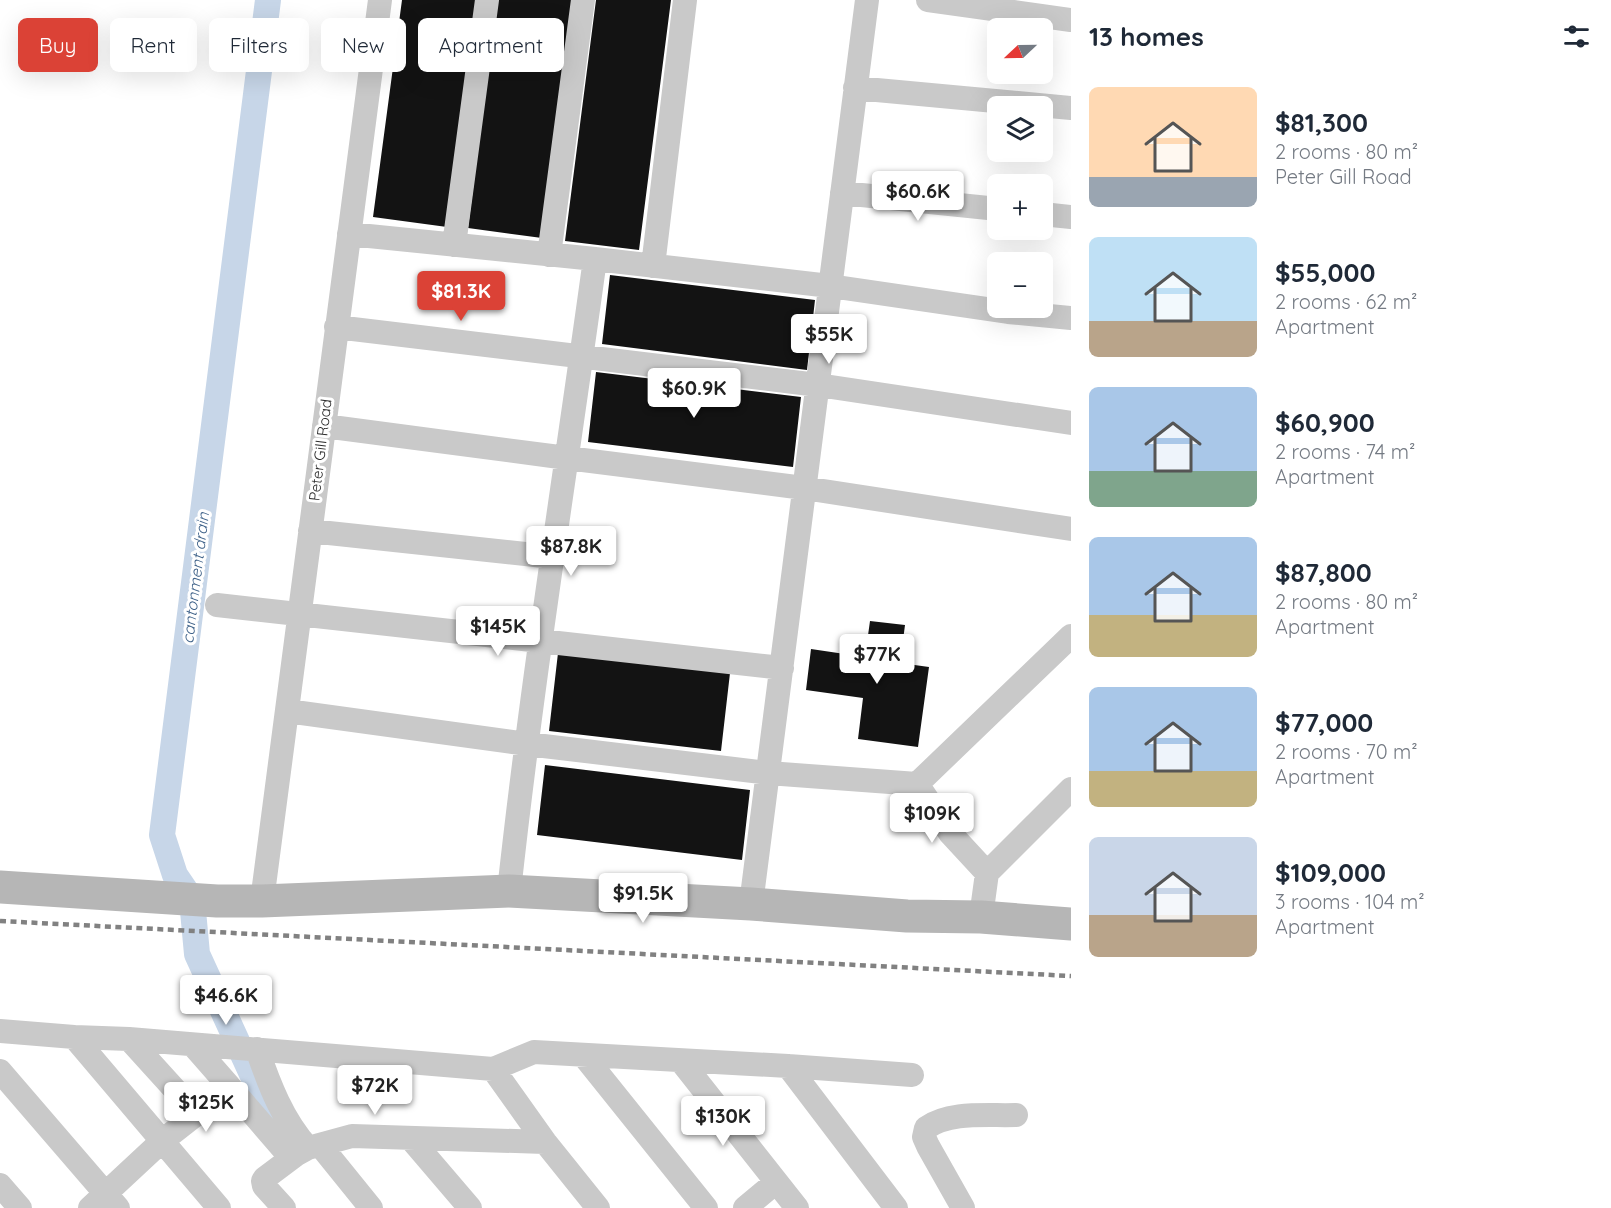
<!DOCTYPE html>
<html lang="en">
<head>
<meta charset="utf-8">
<style>
	body { margin:0; font-family:Quicksand,sans-serif; background:#f2f2f3; color:#1f2937; height:100vh; display:flex; flex-direction:column; font-size:22px; white-space:nowrap }
	* { box-sizing:border-box; margin:0 }
	p { font-size:20px; color:#747a83 }
	.icon { flex:none; width:33px; height:33px; fill:none; stroke:currentColor; stroke-width:2; stroke-linecap:round; stroke-linejoin:round }
	.map { position:relative; flex:1; overflow:hidden }
	.drawer { display:flex; flex-direction:column; background:#fff; width:540px }
	.drawer>* { flex:none }
	.hud { position:absolute; left:18px; top:18px; width:570px; height:54px; display:flex; gap:12px }
	.needle { width:39px; rotate:248deg }
	.controls { position:absolute; left:987px; top:18px; display:grid; gap:12px }
	.controls a { display:grid; place-items:center; width:66px; height:66px; border-radius:9px; background:#fff; box-shadow:0 6px 24px #0002; font-size:30px }
	.price { position:absolute; translate:-50% -51px; padding:0 14px; border-radius:6px; background:#fff; color:#222; font-size:20px; line-height:39px; filter:drop-shadow(0 2px 3px #0008) }
	.price::after { content:''; position:absolute; left:50%; top:36px; width:18px; height:14px; margin-left:-9px; background:inherit; clip-path:polygon(0 0,100% 0,50% 100%) }
	.price.current { background:#db4236; color:#fff }
	ul { padding:0; list-style:none }
	li { display:flex; align-items:center; gap:18px; height:150px; padding:0 18px }
	li span { display:grid; place-items:center; flex:none; width:168px; height:120px; border-radius:9px; color:#555 }
	li>.icon { margin-inline-start:auto }
	span .icon { width:72px; height:72px; fill:#fffc; stroke-width:1 }
	li b { font-size:26px }
	h2 { display:flex; justify-content:space-between; align-items:center; height:72px; padding:0 18px; font-size:26px }
	.chip { padding:0 21px; border-radius:9px; background:#fff; box-shadow:0 6px 24px #0002; font-size:21px; line-height:54px }
	.chip.current { background:#db4236; color:#fff }
	main { display:flex; flex:1; min-height:0 }
	.map>svg:first-child { display:block }
	.lines { fill:none; stroke-linecap:round; stroke-linejoin:round }
	.canal { stroke:#c7d6e8; stroke-width:26 }
	.building { fill:#131313 }
	.minor { stroke:#c9c9c9; stroke-width:24 }
	.secondary { stroke:#b6b6b6; stroke-width:33 }
	.rail { stroke:#818181; stroke-width:4.5; stroke-dasharray:6 4.5; stroke-linecap:butt }
	.labels { text-anchor:middle; dominant-baseline:central; stroke-width:6; stroke-linejoin:round; paint-order:stroke }
	.street-label { font-size:15px; fill:#2c2c2c; stroke:#fff }
	.water-label { font-size:16px; font-style:italic; fill:#3f6289; stroke:#fff }
</style>
</head>
<body>
<main>
<div class="map">
<svg width="1071" height="1208" viewBox="0 0 1071 1208">
	<rect width="100%" height="100%" fill="#fff"/>
	<g class="lines">
		<path class="canal" d="M268,0l-106,835 13,40 17,25 5,54 82,179"/>
	</g>
	<path class="building" d="M402,0h75l-30,227 -74,-10z
		M497,0h76l-31,238 -74,-10z
		M596,0h75l-32,250 -74,-9z
		M610,275l205,25 -8,70 -205,-26z
		M596,372l205,25 -8,70 -205,-25z
		M870,621l35,4 -5,38 29,4 -11,80 -60,-8 5,-41 -57,-8 5,-41 54,8z
		M558,653l172,20 -9,78 -172,-20z
		M545,765l205,25 -8,70 -205,-25z"/>
	<g class="lines">
		<path class="minor" d="M928,0l143,20
			M855,88l216,20
			M842,193l156,16
			M1042,214l29,3
			M349,234l246,25 235,27 178,26 63,6
			M454,245l33,-245
			M549,255l34,-255
			M653,266l32,-266
			M336,327l482,58 253,38
			M324,426l243,32 237,30 267,41
			M310,531l243,26
			M217,605l565,63
			M287,711l240,33 241,29 149,11 154,-148
			M917,784l33,49 37,40
			M509,891c23,-211 57,-421 86,-632
			M262,901l118,-901
			M751,904l116,-904
			M981,917l6,-44 84,-84
			M0,1031l74,6 55,2 364,30
			M74,1037l145,171
			M129,1039l68,75
			M257,1049c12,35 26,72 51,99
			M584,1056l122,152
			M681,1061l116,147
			M788,1066l108,142
			M0,1071l118,137
			M229,1086l62,72
			M411,1139l59,69
			M320,1145l51,63
			M0,1185l20,23
			M90,1208l72,-67 55,-43 12,-12 -36,-41
			M284,1208l-20,-22 -1,-5 2,-3 32,-24 11,-6 44,-12 193,6
			M598,1208l-53,-66 -52,-73 41,-17 254,14 124,9
			M745,1208l31,-26
			M963,1208l-35,-62 -4,-9 2,-9c24,-17 61,-12 90,-13"/>
		<path class="secondary" d="M0,887l217,14h45l247,-10 242,13 156,12 74,1 90,7"/>
		<path class="rail" d="M0,921l1071,55"/>
	</g>
	<g class="labels">
		<g class="street-label">
			<text transform="translate(320 450) rotate(-83)">Peter Gill Road</text>
		</g>
		<g class="water-label">
			<text transform="translate(195 578) rotate(-83)">cantonment drain</text>
		</g>
	</g>
</svg>
<div class="controls">
<a><svg class="needle" viewBox="-14 -14 28 28"><path d="M0-13l5 13h-10z" fill="#e53935"/><path d="M0 13l5-13h-10z" fill="#747a83"/></svg></a>
<a><svg class="icon" aria-label="layers" viewBox="0 0 24 24"><path d="M12 4l9 5-9 5-9-5zM3 14l9 5 9-5"/></svg></a>
<a>+</a>
<a>−</a>
</div>
<b class="price" style="left:918px;top:222px">$60.6K</b>
<b class="price current" style="left:461px;top:322px">$81.3K</b>
<b class="price" style="left:829px;top:365px">$55K</b>
<b class="price" style="left:694px;top:419px">$60.9K</b>
<b class="price" style="left:571px;top:577px">$87.8K</b>
<b class="price" style="left:498px;top:657px">$145K</b>
<b class="price" style="left:877px;top:685px">$77K</b>
<b class="price" style="left:932px;top:844px">$109K</b>
<b class="price" style="left:643px;top:924px">$91.5K</b>
<b class="price" style="left:226px;top:1026px">$46.6K</b>
<b class="price" style="left:375px;top:1116px">$72K</b>
<b class="price" style="left:206px;top:1133px">$125K</b>
<b class="price" style="left:723px;top:1147px">$130K</b>
<div class="hud">
<a class="chip current">Buy</a>
<a class="chip">Rent</a>
<a class="chip">Filters</a>
<a class="chip">New</a>
<a class="chip">Apartment</a>
</div>
</div>
<section class="drawer">
<h2>13 homes<svg class="icon" aria-label="filters" viewBox="0 0 24 24"><path d="M4 7h16M4 17h16"/><circle cx="9" cy="7" r="2"/><circle cx="15" cy="17" r="2"/></svg></h2>
<ul>
<li><span style="background:linear-gradient(#ffd9b3 75%,#9aa5b1 0)"><svg class="icon" aria-label="home" viewBox="0 0 24 24"><path d="M3 11l9-7 9 7M6 9v11h12V9"/></svg></span><div><b>$81,300</b><p>2 rooms · 80 m²</p><p>Peter Gill Road</p></div></li>
<li><span style="background:linear-gradient(#bfe0f5 70%,#b9a48a 0)"><svg class="icon" aria-label="home" viewBox="0 0 24 24"><path d="M3 11l9-7 9 7M6 9v11h12V9"/></svg></span><div><b>$55,000</b><p>2 rooms · 62 m²</p><p>Apartment</p></div></li>
<li><span style="background:linear-gradient(#a9c7e8 70%,#7fa58c 0)"><svg class="icon" aria-label="home" viewBox="0 0 24 24"><path d="M3 11l9-7 9 7M6 9v11h12V9"/></svg></span><div><b>$60,900</b><p>2 rooms · 74 m²</p><p>Apartment</p></div></li>
<li><span style="background:linear-gradient(#a9c7e8 65%,#c2b280 0)"><svg class="icon" aria-label="home" viewBox="0 0 24 24"><path d="M3 11l9-7 9 7M6 9v11h12V9"/></svg></span><div><b>$87,800</b><p>2 rooms · 80 m²</p><p>Apartment</p></div></li>
<li><span style="background:linear-gradient(#a9c7e8 70%,#c2b280 0)"><svg class="icon" aria-label="home" viewBox="0 0 24 24"><path d="M3 11l9-7 9 7M6 9v11h12V9"/></svg></span><div><b>$77,000</b><p>2 rooms · 70 m²</p><p>Apartment</p></div></li>
<li><span style="background:linear-gradient(#c9d6e8 65%,#b9a48a 0)"><svg class="icon" aria-label="home" viewBox="0 0 24 24"><path d="M3 11l9-7 9 7M6 9v11h12V9"/></svg></span><div><b>$109,000</b><p>3 rooms · 104 m²</p><p>Apartment</p></div></li>
</ul>
</section>
</main>
</body>
</html>
